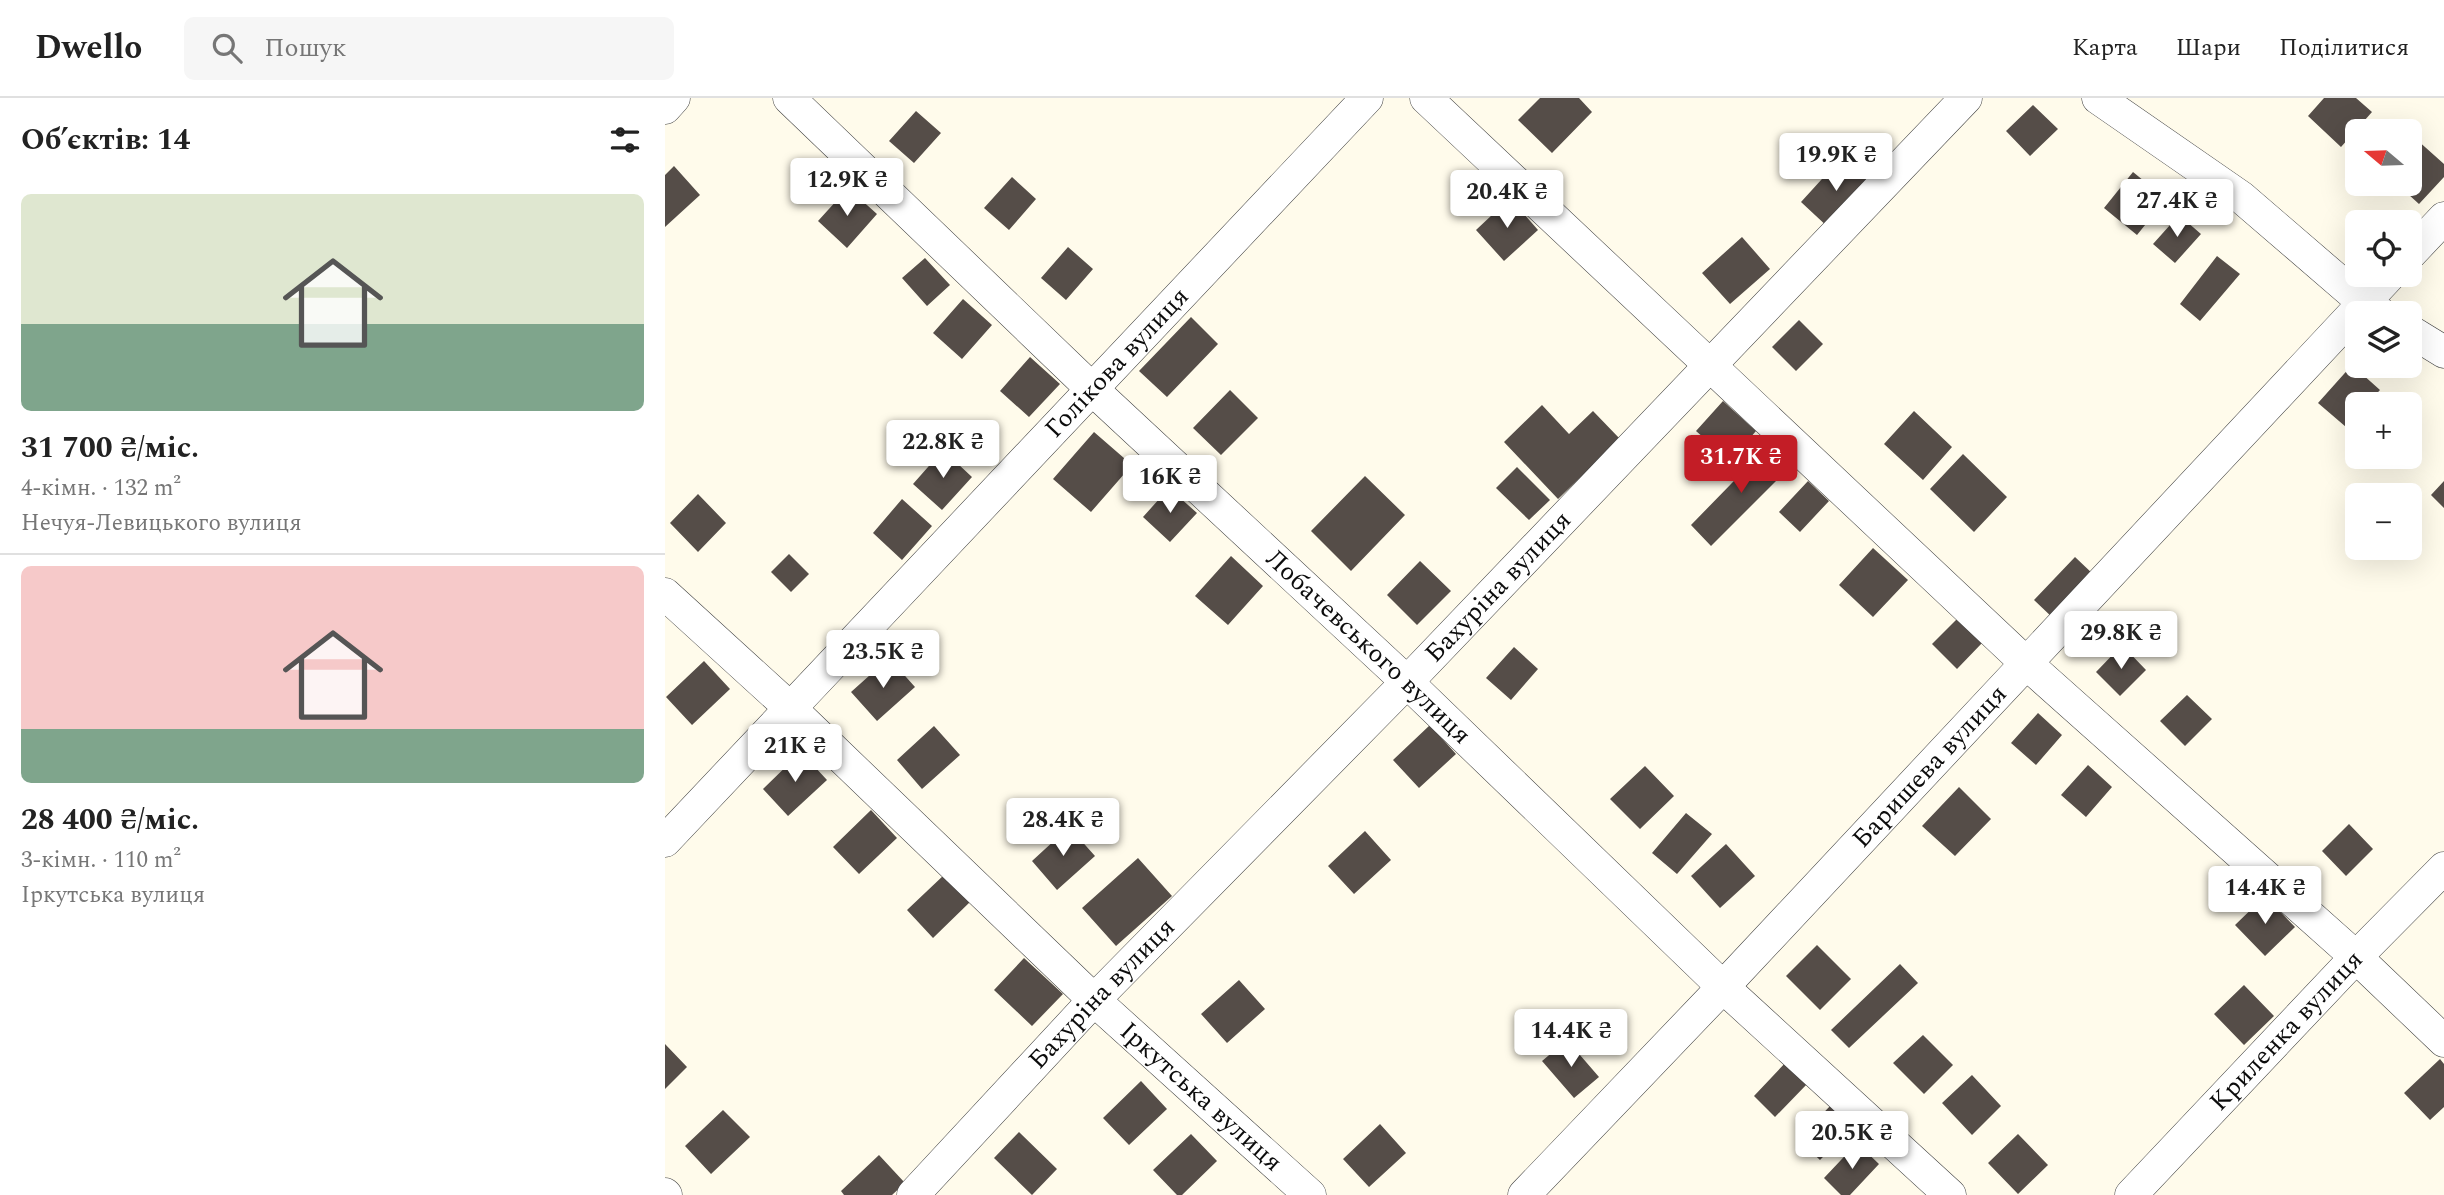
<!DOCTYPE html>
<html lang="uk">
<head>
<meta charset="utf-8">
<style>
	body { margin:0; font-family:Spectral,serif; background:#f6f6f6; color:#222; height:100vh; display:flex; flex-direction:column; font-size:26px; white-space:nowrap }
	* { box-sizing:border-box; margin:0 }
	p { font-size:23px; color:#767676 }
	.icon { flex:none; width:38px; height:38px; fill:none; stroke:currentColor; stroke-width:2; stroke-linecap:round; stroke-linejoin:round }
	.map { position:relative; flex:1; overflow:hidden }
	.details { display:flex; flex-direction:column; background:#fff; width:665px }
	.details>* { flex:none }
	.needle { width:46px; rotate:289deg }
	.controls { position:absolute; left:1680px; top:21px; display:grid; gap:14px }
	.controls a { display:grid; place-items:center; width:77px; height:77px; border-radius:10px; background:#fff; box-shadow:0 7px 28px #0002; font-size:35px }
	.price { position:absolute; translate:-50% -60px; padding:0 16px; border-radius:7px; background:#fff; color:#222; font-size:23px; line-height:46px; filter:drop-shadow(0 2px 4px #0008) }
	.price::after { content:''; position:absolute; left:50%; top:42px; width:21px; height:16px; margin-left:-10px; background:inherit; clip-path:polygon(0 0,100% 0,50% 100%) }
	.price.on { background:#c31d26; color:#fff }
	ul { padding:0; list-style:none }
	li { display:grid; align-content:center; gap:14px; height:371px; padding:0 21px }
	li+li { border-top:2px solid #e0e0e0 }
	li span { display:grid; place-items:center; height:217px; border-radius:10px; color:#555 }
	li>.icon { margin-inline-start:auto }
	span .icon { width:126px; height:126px; fill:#fffc; stroke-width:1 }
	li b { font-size:30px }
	h2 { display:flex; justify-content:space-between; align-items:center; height:84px; padding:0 21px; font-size:30px }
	header { display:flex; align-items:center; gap:42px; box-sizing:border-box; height:98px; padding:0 35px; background:#fff; border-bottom:2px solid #e0e0e0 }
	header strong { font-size:33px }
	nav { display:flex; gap:38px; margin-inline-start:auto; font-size:24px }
	.search { width:490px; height:63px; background:#f6f6f6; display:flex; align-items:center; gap:18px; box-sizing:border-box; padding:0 24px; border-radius:10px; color:#767676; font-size:26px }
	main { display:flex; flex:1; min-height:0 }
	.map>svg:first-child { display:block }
	.building { fill:#554d48 }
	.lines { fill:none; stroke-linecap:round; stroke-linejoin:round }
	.minor-casing { stroke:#3f3f3f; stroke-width:33 }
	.minor { stroke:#fff; stroke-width:32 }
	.labels { text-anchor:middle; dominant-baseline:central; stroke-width:7; stroke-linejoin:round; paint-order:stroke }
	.street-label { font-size:26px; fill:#0c0c0c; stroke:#fff }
</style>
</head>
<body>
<header>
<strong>Dwello</strong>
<div class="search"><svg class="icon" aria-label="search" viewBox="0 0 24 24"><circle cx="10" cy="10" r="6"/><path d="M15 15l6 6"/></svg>Пошук</div>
<nav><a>Карта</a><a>Шари</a><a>Поділитися</a></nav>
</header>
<main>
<section class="details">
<h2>Об’єктів: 14<svg class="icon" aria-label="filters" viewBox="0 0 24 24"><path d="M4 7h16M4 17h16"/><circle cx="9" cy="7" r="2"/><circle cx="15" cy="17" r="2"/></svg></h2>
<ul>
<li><span style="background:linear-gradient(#dfe7d0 60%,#7fa58c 0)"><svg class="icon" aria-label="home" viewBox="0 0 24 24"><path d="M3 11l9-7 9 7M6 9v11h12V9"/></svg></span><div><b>31 700 ₴/міс.</b><p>4-кімн. · 132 m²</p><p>Нечуя-Левицького вулиця</p></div></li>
<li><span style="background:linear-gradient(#f6c9c9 75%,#7fa58c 0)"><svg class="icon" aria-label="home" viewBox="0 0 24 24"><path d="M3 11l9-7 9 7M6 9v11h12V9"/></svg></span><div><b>28 400 ₴/міс.</b><p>3-кімн. · 110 m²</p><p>Іркутська вулиця</p></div></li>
</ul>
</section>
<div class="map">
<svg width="1779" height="1097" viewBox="0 0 1779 1097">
	<rect width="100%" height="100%" fill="#fffbeb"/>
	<path class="building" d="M875,0h39l13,14 -40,41 -34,-33z
		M1659,0h32l16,14 -31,35 -33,-31z
		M1368,7l25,24 -28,27 -24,-25z
		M251,13l25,22 -27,30 -25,-22z
		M1751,41l28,25v13l-25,27 -22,-20h13v-37z
		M1177,59l29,27 -41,45 -29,-27z
		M9,68l26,29 -35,32v-52z
		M1468,74l33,27 -29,36 -33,-27z
		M347,79l24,22 -27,31 -25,-22z
		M183,90l29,26 -30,34 -29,-27z
		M845,100l28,32 -34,31 -28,-31z
		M1514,117l22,19 -26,29 -22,-19z
		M1077,139l28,32 -40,35 -28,-31z
		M403,149l25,22 -27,31 -25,-22z
		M1552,158l23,18 -40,47 -20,-17z
		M260,160l25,27 -23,21 -25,-28z
		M298,201l29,26 -30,34 -29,-26z
		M526,219l27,27 -51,53 -28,-26z
		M1134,222l24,24 -27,27 -24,-24z
		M365,259l30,27 -31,33 -29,-26z
		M1687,267l28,25 -13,14h-10v11l-11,12 -28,-24z
		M565,292l28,28 -37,37 -28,-27z
		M1058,303l33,30 -26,30 -34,-30z
		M877,307l27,29 24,-23 27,28 -62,60 -54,-57z
		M1249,313l38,36 -29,33 -39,-36z
		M429,334l38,33 -41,47 -38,-33z
		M1105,346l22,21 -81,81 -20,-21z
		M278,352l29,27 -30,33 -29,-26z
		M1298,356l44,43 -33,35 -44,-43z
		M852,369l33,33 -21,20 -33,-32z
		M700,378l40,39 -54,56 -40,-40z
		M1143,383l21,20 -29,31 -21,-20z
		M1779,383v27l-13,-13z
		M504,390l28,25 -27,29 -27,-25z
		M33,396l28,29 -28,29 -28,-29z
		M237,401l30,27 -30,34 -29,-27z
		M1208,450l35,32 -35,37 -34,-32z
		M124,456l20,20 -18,18 -20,-20z
		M566,458l32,30 -35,39 -33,-29z
		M1410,459l19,18 -40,44 -20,-19z
		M755,463l31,30 -34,34 -30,-30z
		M1294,519l24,25 -26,27 -25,-25z
		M1457,547l24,25 -26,26 -24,-24z
		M849,549l24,22 -27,31 -25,-22z
		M224,560l26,29 -38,34 -26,-29z
		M39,563l26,28 -38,36 -26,-28z
		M1522,597l25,24 -27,27 -25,-25z
		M1373,615l24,22 -26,30 -25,-22z
		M765,627l26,29 -37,34 -26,-28z
		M269,628l26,29 -38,34 -25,-29z
		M136,654l26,28 -39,36 -25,-27z
		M1423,667l24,22 -26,30 -25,-22z
		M980,668l29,30 -34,33 -30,-30z
		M1294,689l32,32 -36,37 -33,-30z
		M206,712l26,28 -38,36 -26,-27z
		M1021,715l26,21 -35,40 -25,-21z
		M1684,726l24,25 -27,27 -24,-25z
		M404,729l26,29 -38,34 -25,-29z
		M700,733l26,29 -37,34 -26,-28z
		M1061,746l29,32 -35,32 -29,-32z
		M473,760l34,38 -56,50 -34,-38z
		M280,776l26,27 -38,37 -26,-28z
		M1600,798l30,31 -30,29 -30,-31z
		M1152,847l34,34 -31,31 -34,-34z
		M359,860l39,36 -31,32 -38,-36z
		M1235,866l18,19 -69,65 -18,-18z
		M574,882l26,29 -38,34 -26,-29z
		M1579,887l30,31 -30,29 -30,-31z
		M1258,937l30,30 -29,29 -31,-31z
		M902,942l32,37 -25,21 -32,-37z
		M0,946l22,23 -22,22z
		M1775,961l4,5v43l-14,13 -26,-27z
		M1122,963l22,21 -34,35 -21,-21z
		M1307,977l29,31 -29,29 -30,-32z
		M476,983l26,28 -38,36 -26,-27z
		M1167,1006l22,21 -34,35 -22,-21z
		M58,1012l27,27 -39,37 -26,-28z
		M715,1026l26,29 -37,34 -26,-28z
		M354,1034l38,37 -25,26 -38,-37z
		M526,1036l26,27 -35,34h-5l-24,-25z
		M1353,1036l30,31 -30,29 -30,-31z
		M1192,1045l22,21 -29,31h-9l-17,-17z
		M214,1057l26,28 -13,12h-48l-3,-4z"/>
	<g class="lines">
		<defs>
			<g id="minor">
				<path id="s1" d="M124,0l303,291 315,293 316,305 227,208"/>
				<path d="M761,0l600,565 330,294 88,84"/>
				<path d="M1433,0l143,99 122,105 17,11"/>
				<path d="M0,10l9,-10"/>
				<path d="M1745,156l34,-36"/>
				<path d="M1745,233l34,21"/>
				<path id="s2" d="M0,496l125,114 304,292 216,195"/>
				<path id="s3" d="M0,743l702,-743"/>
				<path d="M0,1096l1,1"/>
				<path id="s4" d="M248,1097l181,-195 313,-318 559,-584"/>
				<path id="s5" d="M859,1097l199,-208 667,-712"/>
				<path id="s6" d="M1466,1097l225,-238 88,-89"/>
			</g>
		</defs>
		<use href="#minor" class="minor-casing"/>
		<use href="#minor" class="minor"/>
	</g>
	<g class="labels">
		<g class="street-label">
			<text stroke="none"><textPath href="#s3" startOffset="658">Голікова вулиця</textPath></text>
			<text stroke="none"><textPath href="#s4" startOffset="844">Бахуріна вулиця</textPath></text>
			<text stroke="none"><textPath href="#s1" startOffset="798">Лобачевського вулиця</textPath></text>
			<text stroke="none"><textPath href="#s5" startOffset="590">Баришева вулиця</textPath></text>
			<text stroke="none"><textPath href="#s4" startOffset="276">Бахуріна вулиця</textPath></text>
			<text stroke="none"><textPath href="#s6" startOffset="226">Криленка вулиця</textPath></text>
			<text stroke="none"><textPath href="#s2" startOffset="735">Іркутська вулиця</textPath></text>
		</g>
	</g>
</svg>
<div class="controls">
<a><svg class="needle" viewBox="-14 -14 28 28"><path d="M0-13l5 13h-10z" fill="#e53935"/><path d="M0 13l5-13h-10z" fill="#767676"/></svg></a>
<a><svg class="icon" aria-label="locate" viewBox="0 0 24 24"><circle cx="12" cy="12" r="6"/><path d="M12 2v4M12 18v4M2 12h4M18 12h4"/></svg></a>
<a><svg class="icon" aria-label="layers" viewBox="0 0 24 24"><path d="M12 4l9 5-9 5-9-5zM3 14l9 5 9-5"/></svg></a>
<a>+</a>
<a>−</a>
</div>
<b class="price" style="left:1171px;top:95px">19.9K ₴</b>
<b class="price" style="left:182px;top:120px">12.9K ₴</b>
<b class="price" style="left:842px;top:132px">20.4K ₴</b>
<b class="price" style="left:1512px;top:141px">27.4K ₴</b>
<b class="price" style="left:278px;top:382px">22.8K ₴</b>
<b class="price on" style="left:1076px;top:397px">31.7K ₴</b>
<b class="price" style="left:505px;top:417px">16K ₴</b>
<b class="price" style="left:1456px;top:573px">29.8K ₴</b>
<b class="price" style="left:218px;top:592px">23.5K ₴</b>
<b class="price" style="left:130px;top:686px">21K ₴</b>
<b class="price" style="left:398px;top:760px">28.4K ₴</b>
<b class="price" style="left:1600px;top:828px">14.4K ₴</b>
<b class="price" style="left:906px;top:971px">14.4K ₴</b>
<b class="price" style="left:1187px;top:1073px">20.5K ₴</b>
</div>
</main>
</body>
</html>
